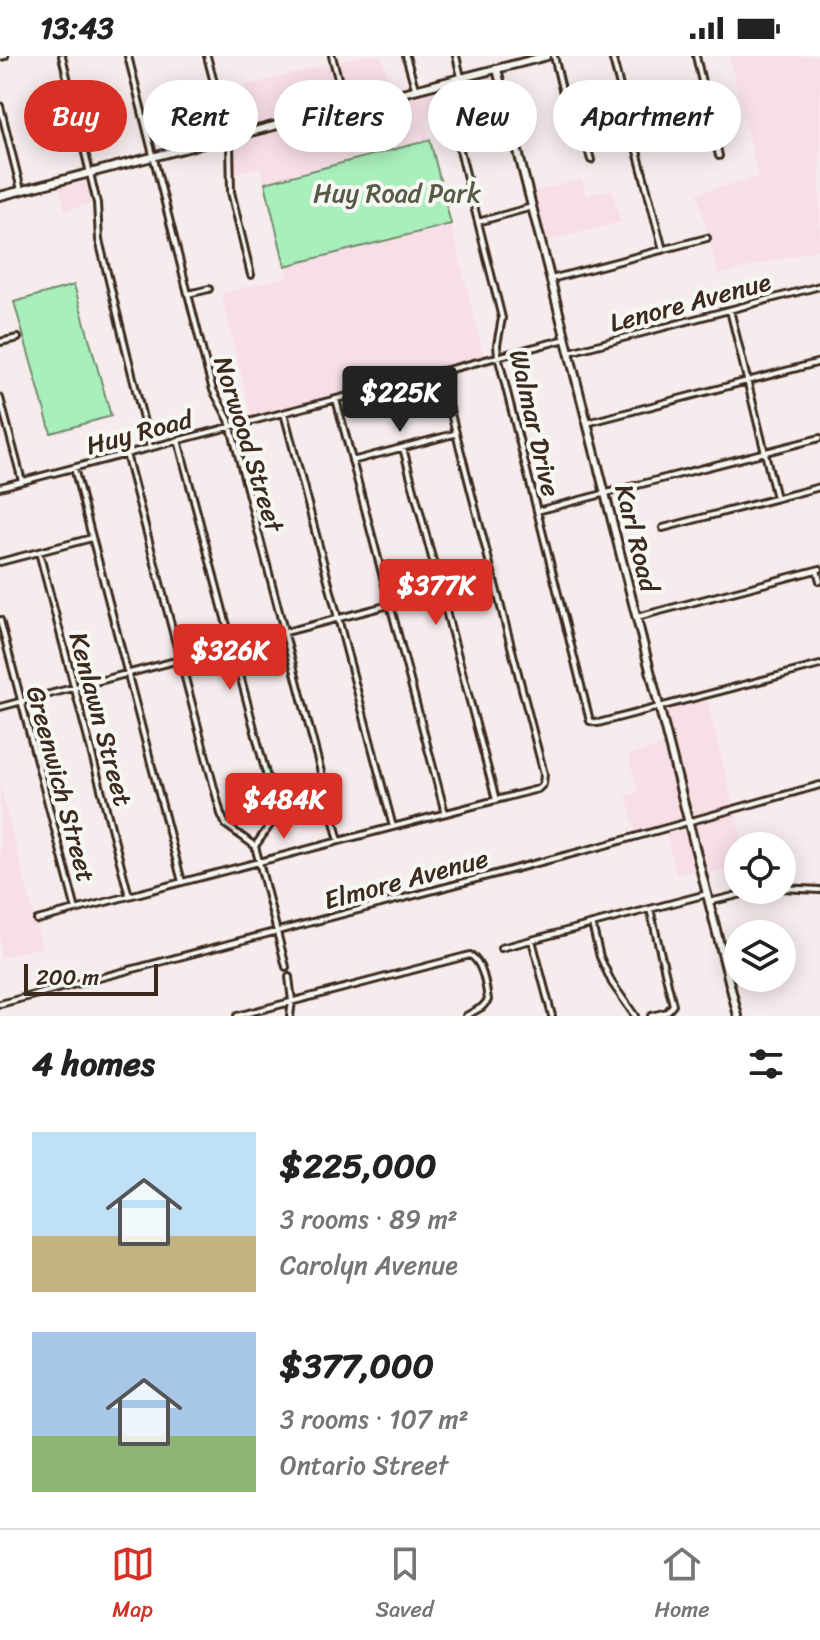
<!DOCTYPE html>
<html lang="en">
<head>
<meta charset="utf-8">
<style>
	body { margin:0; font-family:Sriracha,sans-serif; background:#f6f6f6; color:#222; height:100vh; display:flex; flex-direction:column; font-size:30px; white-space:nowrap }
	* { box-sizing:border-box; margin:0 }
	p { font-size:26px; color:#767676 }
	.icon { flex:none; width:44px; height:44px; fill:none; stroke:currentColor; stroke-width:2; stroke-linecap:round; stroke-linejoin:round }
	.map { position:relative; height:960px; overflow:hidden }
	.side { display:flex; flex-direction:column; background:#fff; flex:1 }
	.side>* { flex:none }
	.hud { position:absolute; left:24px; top:24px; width:772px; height:72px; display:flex; gap:16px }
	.tools { position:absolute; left:724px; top:776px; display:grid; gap:16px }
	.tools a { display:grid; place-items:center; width:72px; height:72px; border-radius:50%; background:#fff; box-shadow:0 4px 20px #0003; font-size:40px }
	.scale { position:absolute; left:24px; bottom:20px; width:134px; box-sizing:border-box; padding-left:8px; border:4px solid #3b2a1e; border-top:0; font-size:22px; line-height:28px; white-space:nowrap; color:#3b2a1e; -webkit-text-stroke:6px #f6f6f2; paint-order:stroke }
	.price { position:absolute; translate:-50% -68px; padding:0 18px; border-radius:8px; background:#d93025; color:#fff; font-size:26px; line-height:52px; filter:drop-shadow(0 2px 4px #0008) }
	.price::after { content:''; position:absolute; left:50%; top:48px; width:24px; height:18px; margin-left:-12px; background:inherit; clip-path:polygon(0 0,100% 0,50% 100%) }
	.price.current { background:#222; color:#fff }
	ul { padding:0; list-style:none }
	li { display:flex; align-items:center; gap:24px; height:200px; padding:0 32px }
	li span { display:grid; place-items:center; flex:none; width:224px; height:160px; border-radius:0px; color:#555 }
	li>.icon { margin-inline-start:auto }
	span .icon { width:96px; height:96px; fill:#fffc; stroke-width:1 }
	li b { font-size:34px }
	h2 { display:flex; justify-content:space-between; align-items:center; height:96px; padding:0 32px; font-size:34px }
	.tag { padding:0 28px; border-radius:36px; background:#fff; box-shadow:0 4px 20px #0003; font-size:28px; line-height:72px }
	.tag.current { background:#d93025; color:#fff }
	.status { display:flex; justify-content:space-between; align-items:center; height:56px; padding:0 40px; background:#fff; direction:ltr }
	.status svg { height:22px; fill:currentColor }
	.tab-bar { display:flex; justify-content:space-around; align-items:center; height:112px; border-top:2px solid #e0e0e0; background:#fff; font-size:22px; color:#767676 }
	.tab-bar a { display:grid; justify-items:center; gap:4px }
	.tab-bar .current { color:#d93025 }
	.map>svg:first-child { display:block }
	.built { fill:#f8dfe7 }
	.green { fill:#a9efbc; stroke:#728c6d; stroke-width:2 }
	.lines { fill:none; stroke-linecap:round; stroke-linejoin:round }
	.minor-casing { stroke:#3b2a1e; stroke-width:10 }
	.secondary-casing { stroke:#3b2a1e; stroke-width:12 }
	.minor { stroke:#f6f6f2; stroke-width:4 }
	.secondary { stroke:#f6f6f2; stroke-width:6 }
	.labels { text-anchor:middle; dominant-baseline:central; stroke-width:8; stroke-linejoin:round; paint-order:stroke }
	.park-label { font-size:26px; fill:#565b46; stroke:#f6f6f2 }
	.street-label { font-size:26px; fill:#3b2a1e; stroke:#f6f6f2 }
</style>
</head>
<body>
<div class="status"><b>13:43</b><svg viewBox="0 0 49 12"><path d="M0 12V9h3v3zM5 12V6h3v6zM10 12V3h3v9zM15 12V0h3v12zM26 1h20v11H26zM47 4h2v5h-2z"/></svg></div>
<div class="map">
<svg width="820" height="960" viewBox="0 0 820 960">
	<rect width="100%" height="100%" fill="#f7eced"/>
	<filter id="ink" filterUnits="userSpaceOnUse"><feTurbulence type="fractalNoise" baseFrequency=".0125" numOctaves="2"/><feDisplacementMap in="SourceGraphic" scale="16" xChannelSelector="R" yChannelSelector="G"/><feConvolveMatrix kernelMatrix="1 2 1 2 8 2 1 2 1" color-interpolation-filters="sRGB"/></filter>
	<g filter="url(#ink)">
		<path class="built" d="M360,0h22l11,40 50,-13 7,28 -25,7 5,22 -165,43 -5,-16 -31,8 3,-15 -16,-67z
			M729,0h91v193l-102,26 -21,-82 61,-16z
			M497,14l8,33 -28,7 -8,-33z
			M92,117l6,29 -33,9 -7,-29z
			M582,123l4,16 26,-6 9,33 -80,21 -13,-50z
			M451,168l33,131 -233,61 -30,-123 66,-16 -2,-11z
			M706,640l38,150h-6v20l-36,10 -3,-7 -23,6 -11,-45 -28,7 -11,-41 12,-4 -10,-37 41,-11 -10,-37z
			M0,728l42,163 -42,11z"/>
		<path class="green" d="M430,84l21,84 -166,42 -20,-83z
			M74,229l37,131 -60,17 -37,-131z"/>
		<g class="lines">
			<defs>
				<path id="minor" d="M62,0l35,147 2,37 51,207
					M128,0l79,313 6,21 16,30 110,421
					M207,0l23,88 1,48 20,83
					M332,0l14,52
					M406,0l9,32
					M456,0l5,21
					M554,0l14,58 3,7 12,11 8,28
					M612,0l51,194
					M696,0l23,100
					M0,1l5,-1
					M443,26l59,236 -5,27 1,11 92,365 8,2 222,-58
					M0,50l21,84
					M478,166l54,-15
					M551,223l156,-41
					M188,238l21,-5
					M730,254l46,188
					M0,286l18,-4
					M570,296l250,-66
					M0,342l22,83
					M336,343l109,414
					M284,357l109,414
					M587,367l233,-61
					M178,384l96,364 -1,17 -18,25 31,121
					M403,392l93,352
					M126,398l95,360 5,11 29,21
					M352,405l102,-27
					M74,412l108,414
					M0,431l566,-148
					M537,455l283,-73
					M663,472l157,-41
					M39,496l90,344
					M0,506l92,-24
					M817,514l3,11
					M637,561l183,-48
					M0,564l76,290
					M0,651l492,-129
					M782,832l38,2
					M709,846l50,-12
					M650,853l23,96 -6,7 -16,4
					M37,864l501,-131 5,-5 1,-10 -104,-403
					M592,868l8,33 12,26 23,33
					M532,884l20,76
					M501,892l206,-54
					M289,921l3,24 -2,15
					M0,948l602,-158 218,-61
					M237,960l233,-61c13,7 16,31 18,45l-6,7 -16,9"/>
				<path id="secondary" d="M497,13l241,947
					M0,140l547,-140"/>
			</defs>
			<use href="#minor" class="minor-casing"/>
			<use href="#secondary" class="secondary-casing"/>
			<use href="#minor" class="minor"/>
			<use href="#secondary" class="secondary"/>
		</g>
	</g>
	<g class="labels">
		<g class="park-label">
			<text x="397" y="137">Huy Road Park</text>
		</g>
		<g class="street-label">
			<text transform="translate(690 246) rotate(-15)">Lenore Avenue</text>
			<text transform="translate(535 367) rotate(77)">Walmar Drive</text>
			<text transform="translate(139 376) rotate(-15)">Huy Road</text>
			<text transform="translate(249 388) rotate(73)">Norwood Street</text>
			<text transform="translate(637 482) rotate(76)">Karl Road</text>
			<text transform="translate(101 663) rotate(75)">Kenlawn Street</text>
			<text transform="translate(61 728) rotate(75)">Greenwich Street</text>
			<text transform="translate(406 823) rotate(-15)">Elmore Avenue</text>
		</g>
	</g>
</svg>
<div class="tools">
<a><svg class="icon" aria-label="locate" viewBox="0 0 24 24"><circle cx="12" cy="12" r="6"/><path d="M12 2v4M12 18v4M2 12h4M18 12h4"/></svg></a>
<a><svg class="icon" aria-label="layers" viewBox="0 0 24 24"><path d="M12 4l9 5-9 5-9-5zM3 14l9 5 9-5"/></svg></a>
</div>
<div class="scale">200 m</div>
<b class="price current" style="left:400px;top:378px">$225K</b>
<b class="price" style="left:436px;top:571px">$377K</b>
<b class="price" style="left:230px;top:636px">$326K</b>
<b class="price" style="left:284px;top:785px">$484K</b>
<div class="hud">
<a class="tag current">Buy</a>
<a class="tag">Rent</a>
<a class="tag">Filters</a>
<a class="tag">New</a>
<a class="tag">Apartment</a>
</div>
</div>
<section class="side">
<h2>4 homes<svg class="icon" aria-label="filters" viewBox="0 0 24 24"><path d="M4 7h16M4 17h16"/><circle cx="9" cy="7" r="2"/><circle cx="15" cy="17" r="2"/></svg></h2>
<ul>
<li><span style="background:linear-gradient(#bfe0f5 65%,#c2b280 0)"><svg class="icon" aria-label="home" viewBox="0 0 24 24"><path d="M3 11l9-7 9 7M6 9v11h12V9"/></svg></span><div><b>$225,000</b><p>3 rooms · 89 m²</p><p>Carolyn Avenue</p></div></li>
<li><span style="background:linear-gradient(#a9c7e8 65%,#8fb573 0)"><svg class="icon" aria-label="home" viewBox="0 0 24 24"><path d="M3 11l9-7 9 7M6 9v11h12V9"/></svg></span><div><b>$377,000</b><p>3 rooms · 107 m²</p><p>Ontario Street</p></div></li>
</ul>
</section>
<nav class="tab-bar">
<a class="current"><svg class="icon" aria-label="map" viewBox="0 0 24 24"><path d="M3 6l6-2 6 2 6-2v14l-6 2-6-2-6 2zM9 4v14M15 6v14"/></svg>Map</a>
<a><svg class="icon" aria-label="saved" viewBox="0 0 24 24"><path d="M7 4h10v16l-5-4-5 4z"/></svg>Saved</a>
<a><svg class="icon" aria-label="home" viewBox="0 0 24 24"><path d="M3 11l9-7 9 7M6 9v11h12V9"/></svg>Home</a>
</nav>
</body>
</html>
